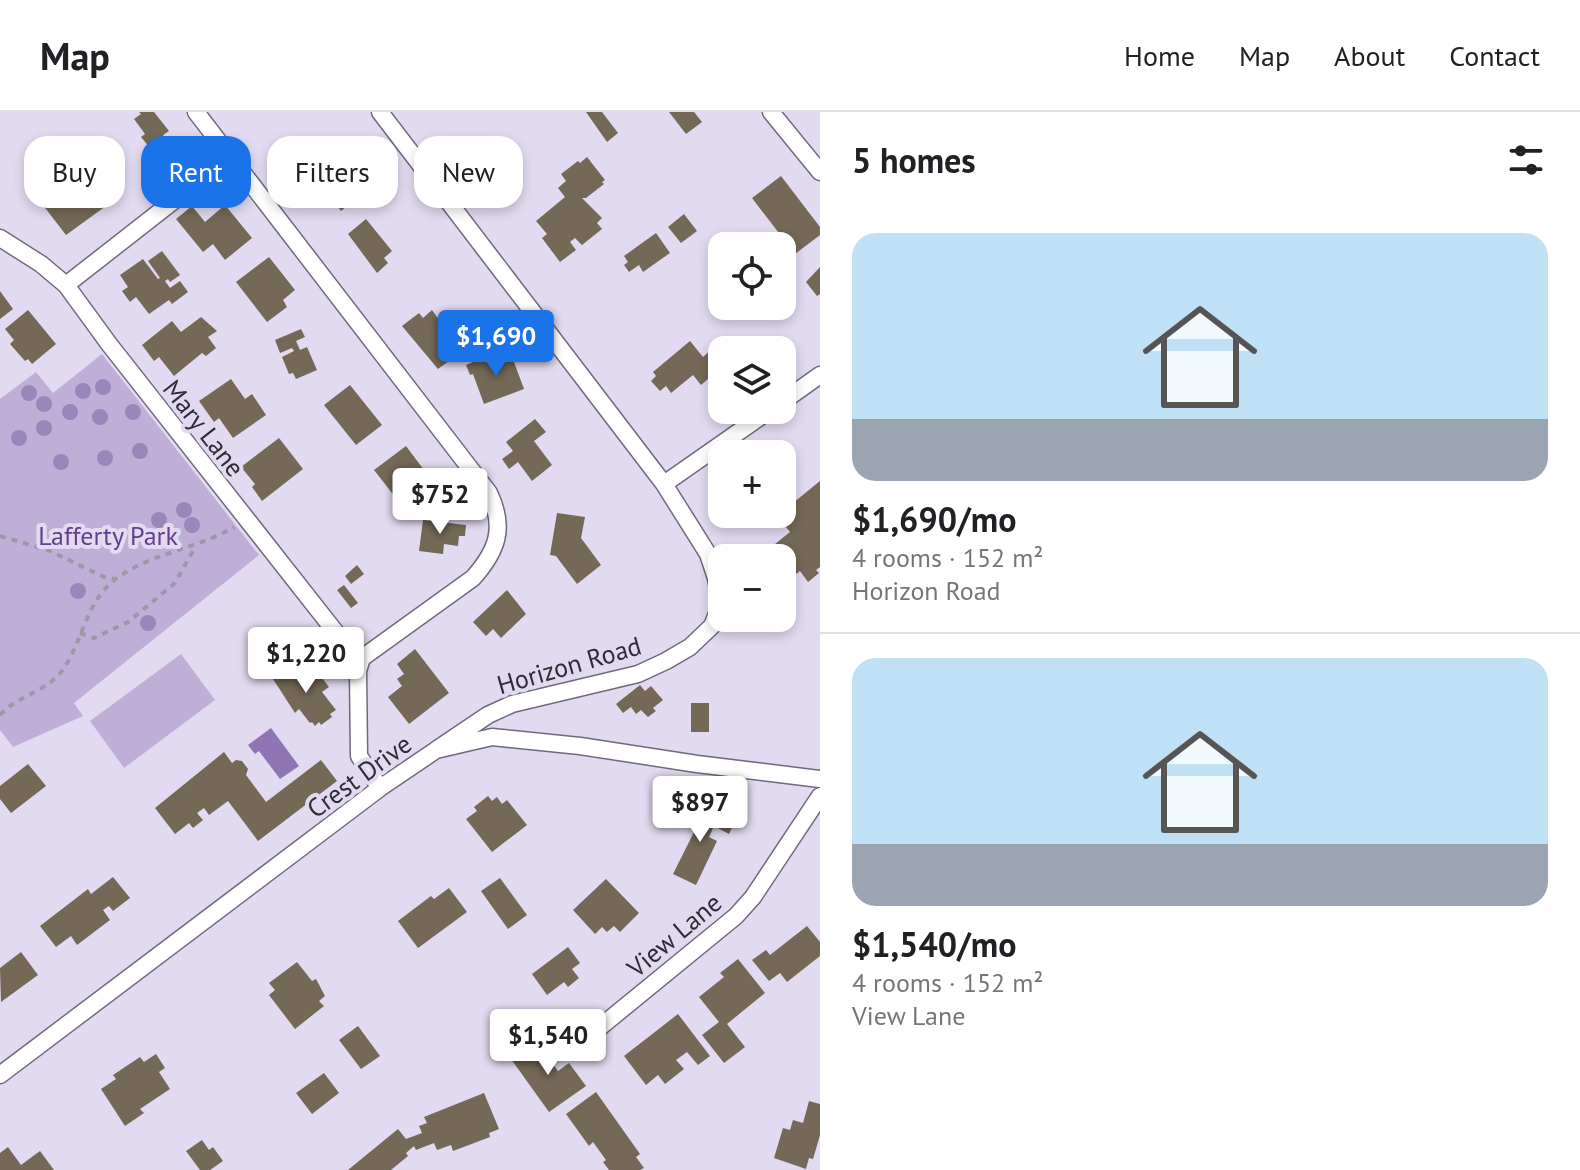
<!DOCTYPE html>
<html lang="en">
<head>
<meta charset="utf-8">
<style>
	body { margin:0; font-family:"PT Sans",sans-serif; background:#f2f2f2; color:#202124; height:100vh; display:flex; flex-direction:column; font-size:30px; white-space:nowrap }
	* { box-sizing:border-box; margin:0 }
	p { font-size:26px; color:#757577 }
	.icon { flex:none; width:44px; height:44px; fill:none; stroke:currentColor; stroke-width:2; stroke-linecap:round; stroke-linejoin:round }
	.map { position:relative; flex:1; overflow:hidden }
	.panel { display:flex; flex-direction:column; background:#fff; width:760px }
	.panel>* { flex:none }
	.top-card { position:absolute; left:24px; top:24px; width:676px; height:72px; display:flex; gap:16px }
	.tools { position:absolute; left:708px; top:120px; display:grid; gap:16px }
	.tools a { display:grid; place-items:center; width:88px; height:88px; border-radius:16px; background:#fff; box-shadow:0 4px 12px #0003; font-size:40px }
	.price { position:absolute; translate:-50% -68px; padding:0 18px; border-radius:8px; background:#fff; color:#222; font-size:26px; line-height:52px; filter:drop-shadow(0 2px 4px #0008) }
	.price::after { content:''; position:absolute; left:50%; top:48px; width:24px; height:18px; margin-left:-12px; background:inherit; clip-path:polygon(0 0,100% 0,50% 100%) }
	.price.active { background:#1a73e8; color:#fff }
	ul { padding:0; list-style:none }
	li { display:grid; align-content:center; gap:16px; height:424px; padding:0 32px }
	li+li { border-top:2px solid #e0e0e0 }
	li span { display:grid; place-items:center; height:248px; border-radius:24px; color:#555 }
	li>.icon { margin-inline-start:auto }
	span .icon { width:144px; height:144px; fill:#fffc; stroke-width:1 }
	li b { font-size:34px }
	h2 { display:flex; justify-content:space-between; align-items:center; height:96px; padding:0 32px; font-size:34px }
	.chip { padding:0 28px; border-radius:24px; background:#fff; box-shadow:0 4px 12px #0003; font-size:28px; line-height:72px }
	.chip.active { background:#1a73e8; color:#fff }
	header { display:flex; align-items:center; gap:48px; box-sizing:border-box; height:112px; padding:0 40px; background:#fff; border-bottom:2px solid #e0e0e0 }
	header strong { font-size:38px }
	nav { display:flex; gap:44px; margin-inline-start:auto; font-size:28px }
	main { display:flex; flex:1; min-height:0 }
	.map>svg:first-child { display:block }
	.green { fill:#bfafd7 }
	.water { fill:#8e75b3 }
	.building { fill:#746856 }
	.lines { fill:none; stroke-linecap:round; stroke-linejoin:round }
	.street-casing { stroke:#70697c; stroke-width:19 }
	.path { stroke:#9d97a8; stroke-width:4; stroke-dasharray:6 6; stroke-linecap:butt }
	.street { stroke:#fff; stroke-width:16 }
	.tree { fill:#9c85b9 }
	.labels { text-anchor:middle; dominant-baseline:central; stroke-width:8; stroke-linejoin:round; paint-order:stroke }
	.street-label { font-size:26px; fill:#2f2c35; stroke:#e2daf0 }
	.park-label { font-size:26px; fill:#623f8c; stroke:#e2daf0 }
</style>
</head>
<body>
<header>
<strong>Map</strong>
<nav><a>Home</a><a>Map</a><a>About</a><a>Contact</a></nav>
</header>
<main>
<div class="map">
<svg width="820" height="1058" viewBox="0 0 820 1058">
	<rect width="100%" height="100%" fill="#e2daf0"/>
	<path class="green" d="M102,242l157,201 -185,148 9,13 -70,31 -13,-17v-331l36,-27 17,21z
		M181,542l34,46 -91,68 -34,-47z"/>
	<path class="water" d="M271,616l28,38 -19,13 -21,-28 -4,3 -7,-9z"/>
	<path class="building" d="M139,0h15l15,19 -6,4 7,10 6,-4 8,10 -25,19 -9,-13 5,-3 -14,-17 4,-3 -11,-15 7,-5z
		M586,0h16l16,21 -11,9z
		M669,0h25l8,10 -16,12z
		M334,25l9,11 -9,8 7,9 4,-4 11,13 -7,5 13,15 -21,17 -20,-26 -13,11 -19,-22 9,-8 -3,-4 24,-21 4,5z
		M587,45l18,23 -3,2 2,2 -18,14h-4l20,20 -5,5 5,6 -20,16 -7,-7 -5,4 6,8 -16,12 -18,-24 5,-4 -11,-13 29,-24 -7,-9 8,-7 -5,-7 17,-13 2,2z
		M781,64l39,51v8l-25,19 -43,-56z
		M85,66l21,28 -40,29 -27,-35 27,-20 6,7z
		M225,93l27,33 -27,22 -12,-16 -10,8 -27,-33 16,-13 13,16z
		M684,102l13,17 -16,12 -13,-16z
		M366,107l26,32 -8,7 4,5 -11,10 -29,-39z
		M656,121l14,20 -27,19 -4,-7 -10,7 -5,-7 4,-3 -4,-6z
		M162,139l18,24 -10,7 -2,-3 -3,2 5,7 10,-7 8,11 -16,12 -3,-4 -20,14 -13,-17 -6,5 -8,-11 6,-4 -8,-12 23,-16 15,20 2,-1 -12,-17z
		M269,145l26,33 -12,10 4,7 -20,15 -31,-40z
		M820,155v27l-3,2 -11,-14z
		M0,179l13,18 -13,10z
		M28,198l28,34 -24,20 -4,-5 -3,2 -15,-17 4,-4 -9,-11z
		M432,198l14,19 4,-3 17,22 -29,21 -36,-43 17,-13 4,5z
		M201,205l16,14 -9,6 8,11 -10,8 -4,-3 -28,23 -15,-19 -5,4 -12,-16 30,-24 9,11z
		M301,217l4,8 -9,4 4,9 7,-3 10,23 -21,9 -3,-6 -4,1 -7,-17 12,-6 -2,-3 -12,5 -5,-13z
		M690,229l13,16 8,-7 11,13v4l-21,18 -8,-10 -22,18 -5,-7 -6,5 -9,-10 5,-5 -3,-4z
		M511,242l13,35 -40,15 -11,-30 -3,1 -4,-10 19,-8 2,6z
		M231,267l14,20 7,-5 14,21 -33,23 -14,-20 -5,4 -15,-21z
		M350,273l32,40 -26,20 -32,-40z
		M535,307l11,13 -12,9 18,24 -20,16 -14,-19 -9,7 -7,-10 11,-8 -7,-9z
		M279,326l24,31 -41,32 -10,-14 3,-3 -14,-17z
		M406,334l24,32 -31,24 -25,-32z
		M820,369v86l-4,3 3,3 -11,9 -8,-11 -18,14v-27l-22,-2 30,-24 -13,-16z
		M557,401l28,4 -4,21 20,27 -24,19 -21,-28 -6,-1z
		M423,408l43,5 -1,11h-6l-1,10 -14,-2 -1,10 -24,-3z
		M357,453l7,9 -13,10 -6,-8z
		M344,473l14,18 -7,5 -14,-18z
		M507,478l19,24 -25,24 -8,-9 -7,7 -13,-14z
		M415,537l34,44 -40,31 -21,-27 14,-11 -5,-7 7,-5 -7,-10z
		M301,552l11,15 7,-5 10,13 -7,5 14,18 -6,4 2,3 -11,8 -2,-3 -4,4 -3,-4 -2,1 -11,-14 -4,4 -22,-34 13,-10 3,5z
		M640,573l5,6 6,-5 12,14 -10,8 3,3 -8,6 -7,-7 -5,4 -5,-7 -8,6 -7,-9z
		M691,591h18v29h-18z
		M224,640l8,11 4,-3 6,1 6,8 -2,6 20,27 55,-42 16,21 -79,60 -30,-40 -19,14 -5,-7 -7,5 6,7 -10,8 -4,-5 -14,11 -20,-26z
		M28,652l18,22 -35,27 -11,-14v-13z
		M488,684l4,5 5,-4 5,7 5,-4 20,25 -35,27 -26,-33 11,-8 -3,-4z
		M696,693l38,18 -5,11 -15,-8 -5,11 8,4 -21,44 -23,-11 22,-44 -9,-5z
		M113,765l17,21 -17,13 -4,-5 -6,4 7,10 -33,25 -6,-9 -15,11 -16,-21 48,-37 3,5z
		M500,766l27,37 -19,14 -27,-38z
		M606,767l33,34 -19,19 -6,-6 -7,6 -5,-5 -7,7 -22,-24z
		M449,776l18,24 -49,36 -20,-27 33,-25 3,3z
		M807,814l13,16v14l-33,26 -7,-9 -11,8 -17,-21 14,-10 4,5z
		M568,835l12,16 -8,6 7,9 -11,9 -4,-5 -17,13 -15,-21z
		M21,840l17,23 -37,27 -1,-34z
		M738,847l27,34 -38,31 18,23 -21,16 -22,-28 17,-13 -20,-25 25,-20 -4,-4z
		M297,850l15,19 4,-2 9,17 -6,5 5,5 -29,23 -26,-34 6,-5 -6,-7z
		M678,902l32,42 -12,9 -11,-13 -11,8 8,9 -19,15 -7,-9 -12,10 -22,-29z
		M358,914l22,30 -19,13 -22,-29z
		M538,932l20,27 11,-8 17,23 -37,26 -38,-53 15,-11 2,3z
		M156,942l9,14 -6,4 11,17 -30,20 4,4 -19,13 -24,-37 15,-10 -3,-4 27,-18 4,5z
		M324,961l15,20 -27,21 -16,-21z
		M596,980l44,62 -4,3 8,11 -4,2h-31l-6,-8 3,-2 -13,-18 -4,4 -23,-32z
		M484,981l15,36 -10,4 1,4 -37,14 -2,-6 -14,5 -3,-7 -18,7 -2,-4 -8,7 2,3 -17,14h-43l50,-41 8,10 16,-6 -3,-7 8,-3 -3,-6z
		M809,989l11,3v31l-7,24 -4,-1 -3,11 -32,-11 9,-30 7,2 3,-10 10,3z
		M202,1028l7,10 4,-3 10,14 -13,9h-10l-14,-19z
		M8,1035l13,18 19,-14 14,19h-54v-17z"/>
	<g class="lines">
		<defs>
			<path id="street" d="M196,0l293,381c17,35 8,58 -16,85l-111,80 -4,13 1,85 21,32
				M380,0l284,372 44,70 8,24 5,26 -9,22 -22,21 -24,14 -28,13 -126,30 -24,11 -52,35
				M771,0l49,60
				M0,126l41,26 25,21 43,59 243,309 10,5
				M66,173l165,-129
				M782,290l38,-27
				M664,372l106,-74
				M565,929l8,3 15,-7 148,-121 17,-19 67,-101
				M0,963l380,-287 56,-38 56,-13 88,9 117,18 123,15"/>
		</defs>
		<use href="#street" class="street-casing"/>
		<path class="path" d="M0,424l48,14 56,27 11,2
			M80,521l14,5 34,-16 47,-39 18,-32 -1,-6
			M0,603c18,-20 48,-23 64,-47 19,-28 22,-67 52,-89 34,-26 81,-30 118,-52"/>
		<use href="#street" class="street"/>
	</g>
	<g class="tree">
		<circle cx="103" cy="275" r="8"/>
		<circle cx="83" cy="279" r="8"/>
		<circle cx="29" cy="281" r="8"/>
		<circle cx="44" cy="292" r="8"/>
		<circle cx="70" cy="300" r="8"/>
		<circle cx="133" cy="300" r="8"/>
		<circle cx="100" cy="305" r="8"/>
		<circle cx="44" cy="316" r="8"/>
		<circle cx="19" cy="326" r="8"/>
		<circle cx="140" cy="339" r="8"/>
		<circle cx="105" cy="346" r="8"/>
		<circle cx="61" cy="350" r="8"/>
		<circle cx="184" cy="398" r="8"/>
		<circle cx="159" cy="408" r="8"/>
		<circle cx="192" cy="413" r="8"/>
		<circle cx="78" cy="479" r="8"/>
		<circle cx="148" cy="511" r="8"/>
	</g>
	<g class="labels">
		<g class="street-label">
			<text transform="translate(204 316) rotate(52)">Mary Lane</text>
			<text transform="translate(569 553) rotate(-16)">Horizon Road</text>
			<text transform="translate(359 664) rotate(-36)">Crest Drive</text>
			<text transform="translate(674 823) rotate(-40)">View Lane</text>
		</g>
		<g class="park-label">
			<text x="108" y="423">Lafferty Park</text>
		</g>
	</g>
</svg>
<div class="tools">
<a><svg class="icon" aria-label="locate" viewBox="0 0 24 24"><circle cx="12" cy="12" r="6"/><path d="M12 2v4M12 18v4M2 12h4M18 12h4"/></svg></a>
<a><svg class="icon" aria-label="layers" viewBox="0 0 24 24"><path d="M12 4l9 5-9 5-9-5zM3 14l9 5 9-5"/></svg></a>
<a>+</a>
<a>−</a>
</div>
<b class="price active" style="left:496px;top:266px">$1,690</b>
<b class="price" style="left:440px;top:424px">$752</b>
<b class="price" style="left:306px;top:583px">$1,220</b>
<b class="price" style="left:700px;top:732px">$897</b>
<b class="price" style="left:548px;top:965px">$1,540</b>
<div class="top-card">
<a class="chip">Buy</a>
<a class="chip active">Rent</a>
<a class="chip">Filters</a>
<a class="chip">New</a>
</div>
</div>
<section class="panel">
<h2>5 homes<svg class="icon" aria-label="filters" viewBox="0 0 24 24"><path d="M4 7h16M4 17h16"/><circle cx="9" cy="7" r="2"/><circle cx="15" cy="17" r="2"/></svg></h2>
<ul>
<li><span style="background:linear-gradient(#bfe0f5 75%,#9aa5b1 0)"><svg class="icon" aria-label="home" viewBox="0 0 24 24"><path d="M3 11l9-7 9 7M6 9v11h12V9"/></svg></span><div><b>$1,690/mo</b><p>4 rooms · 152 m²</p><p>Horizon Road</p></div></li>
<li><span style="background:linear-gradient(#bfe0f5 75%,#9aa5b1 0)"><svg class="icon" aria-label="home" viewBox="0 0 24 24"><path d="M3 11l9-7 9 7M6 9v11h12V9"/></svg></span><div><b>$1,540/mo</b><p>4 rooms · 152 m²</p><p>View Lane</p></div></li>
</ul>
</section>
</main>
</body>
</html>
